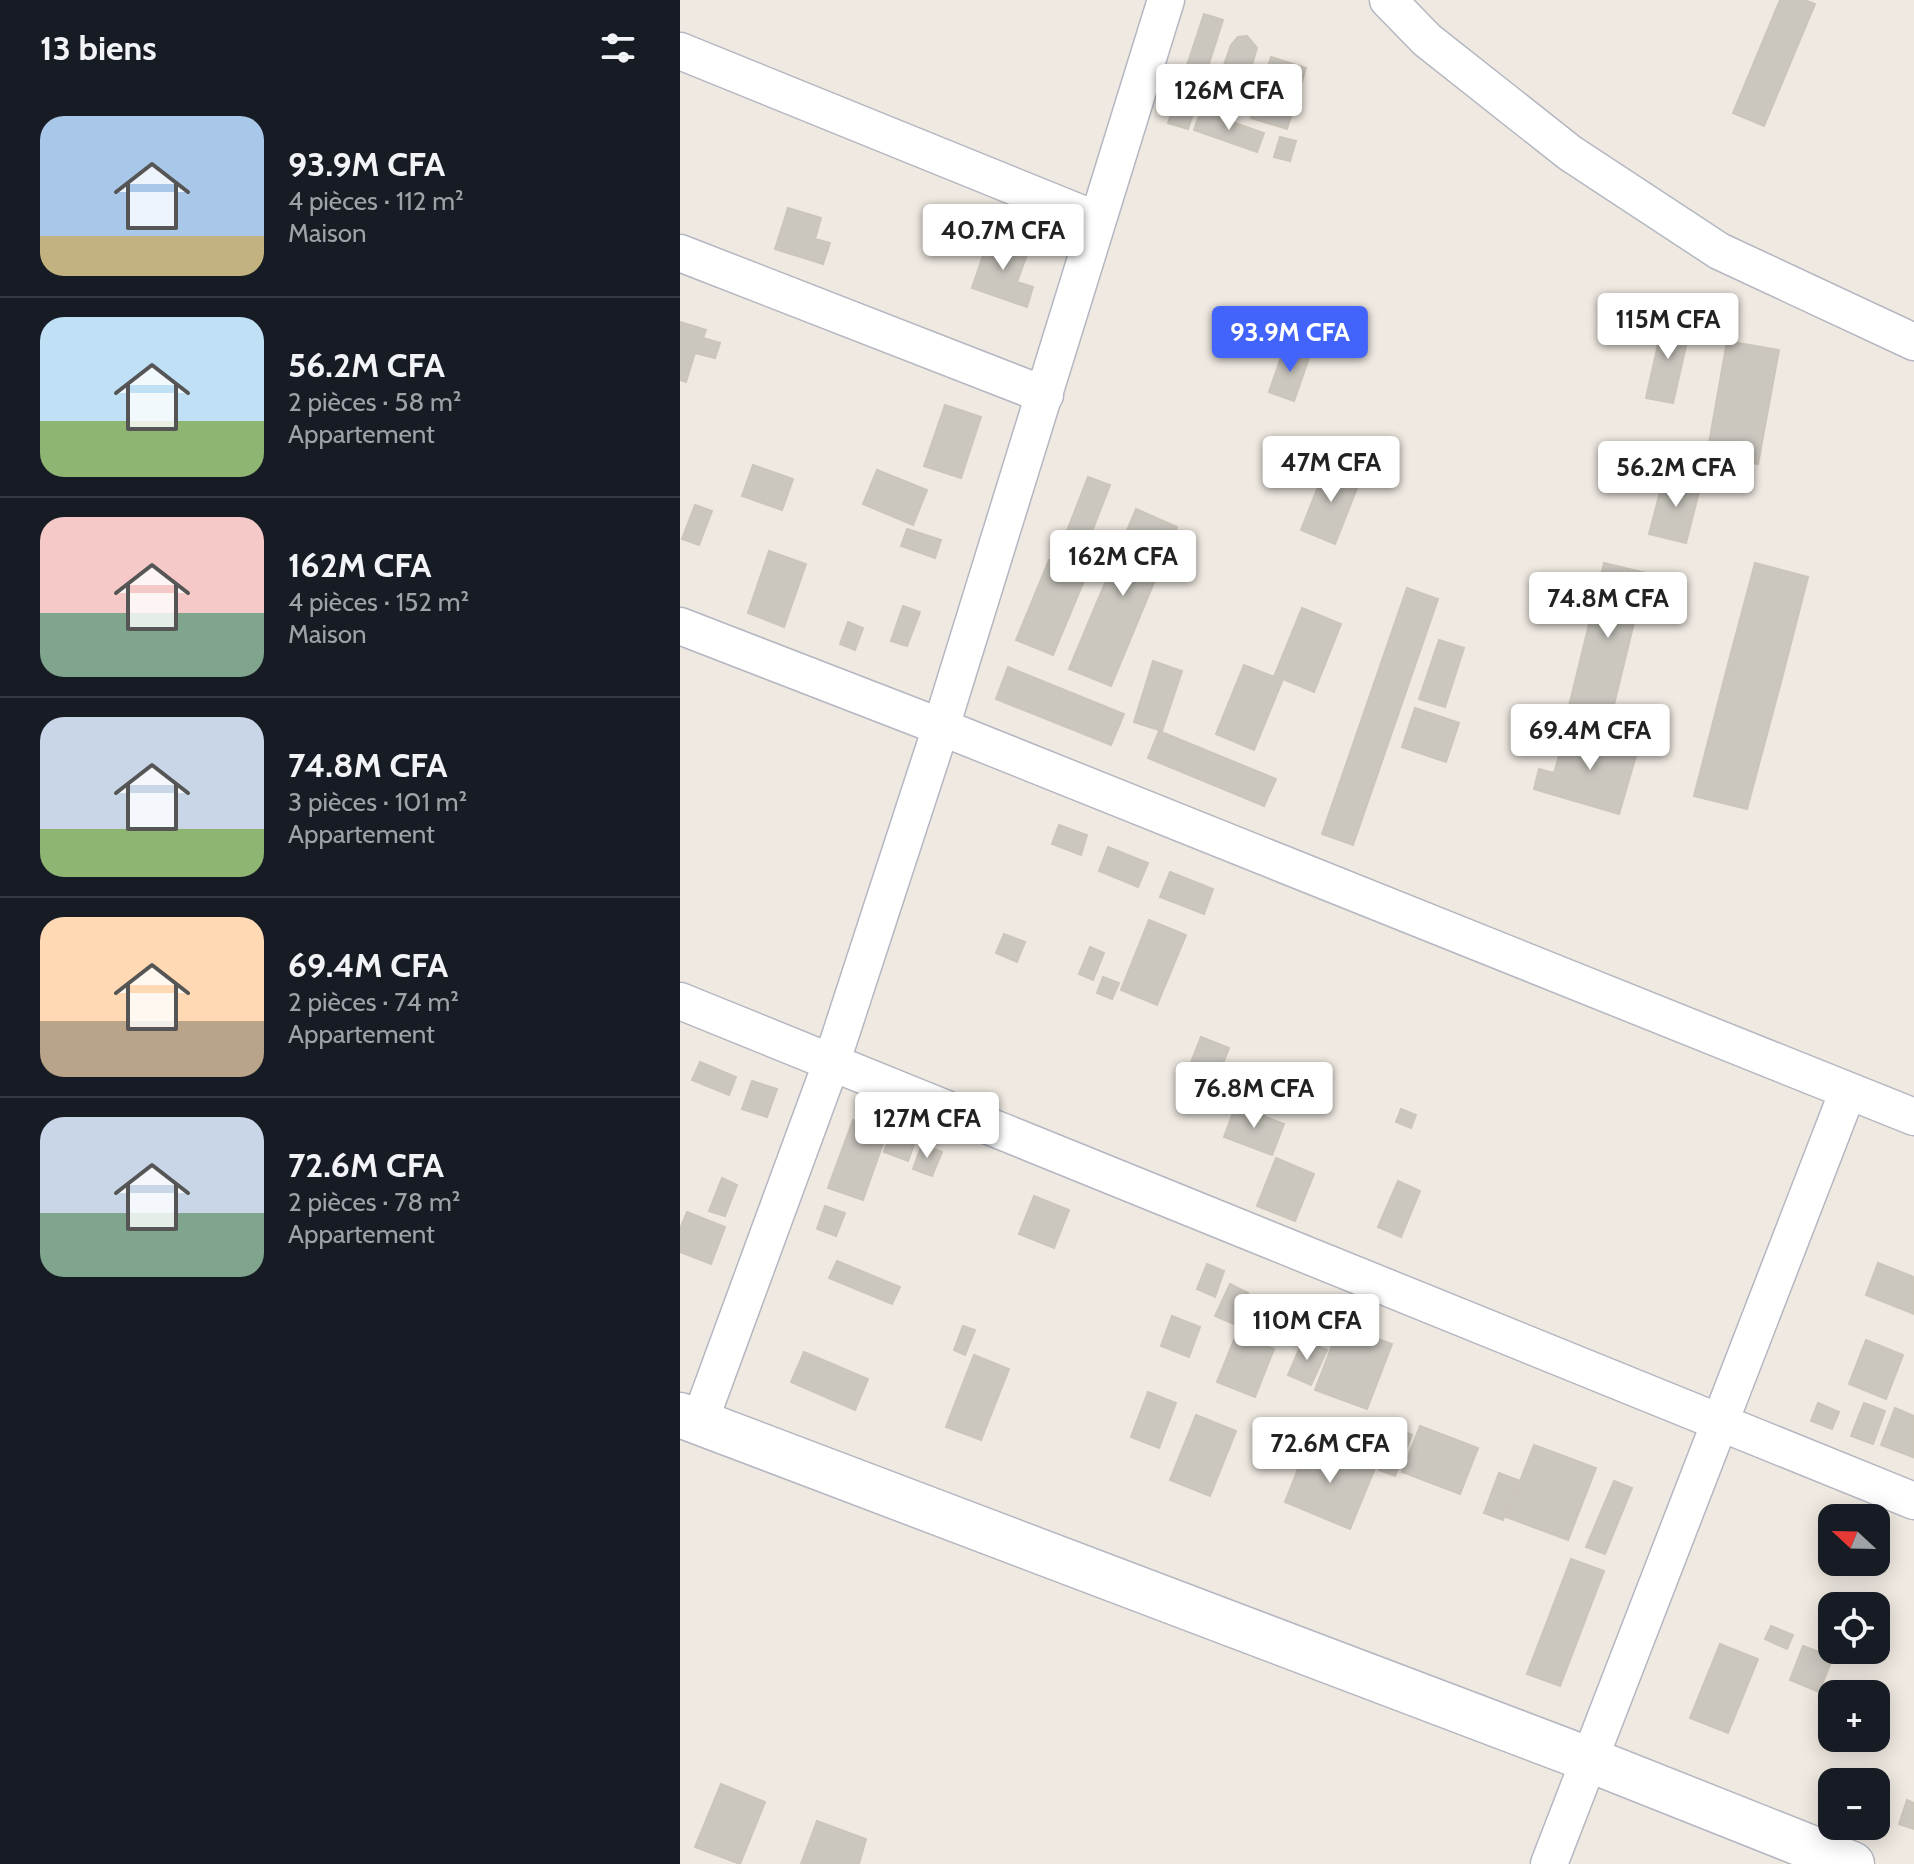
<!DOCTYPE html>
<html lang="fr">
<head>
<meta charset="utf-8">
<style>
	body { margin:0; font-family:Cabin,sans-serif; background:#20242c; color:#f1f3f6; height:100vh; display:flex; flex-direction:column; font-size:30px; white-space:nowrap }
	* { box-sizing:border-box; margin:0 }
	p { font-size:26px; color:#9ea1a6 }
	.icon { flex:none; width:44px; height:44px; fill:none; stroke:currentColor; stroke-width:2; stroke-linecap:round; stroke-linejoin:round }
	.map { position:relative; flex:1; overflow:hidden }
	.panel { display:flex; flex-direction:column; background:#171b24; width:680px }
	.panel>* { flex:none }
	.needle { width:52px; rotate:292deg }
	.buttons { position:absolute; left:1138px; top:1504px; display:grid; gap:16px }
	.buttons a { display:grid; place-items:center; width:72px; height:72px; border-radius:16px; background:#171b24; box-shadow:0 4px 20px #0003; font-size:40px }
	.price { position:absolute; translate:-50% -68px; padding:0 18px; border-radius:8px; background:#fff; color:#222; font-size:26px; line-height:52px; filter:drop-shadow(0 2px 4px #0008) }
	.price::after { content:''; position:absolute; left:50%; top:48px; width:24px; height:18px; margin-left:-12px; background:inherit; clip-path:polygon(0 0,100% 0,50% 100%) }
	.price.current { background:#4264fb; color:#fff }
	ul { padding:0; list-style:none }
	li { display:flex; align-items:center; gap:24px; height:200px; padding:0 40px }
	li+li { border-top:2px solid #363941 }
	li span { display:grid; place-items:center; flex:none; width:224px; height:160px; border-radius:24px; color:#555 }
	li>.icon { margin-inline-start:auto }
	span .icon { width:96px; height:96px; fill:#fffc; stroke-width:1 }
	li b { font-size:34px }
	h2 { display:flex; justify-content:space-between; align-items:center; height:96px; padding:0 40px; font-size:34px }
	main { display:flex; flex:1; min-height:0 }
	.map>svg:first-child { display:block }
	.building { fill:#cbc7bf; stroke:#cbc5ba; stroke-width:2 }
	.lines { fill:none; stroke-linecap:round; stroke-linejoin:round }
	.street-casing { stroke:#b4b7c1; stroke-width:39 }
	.secondary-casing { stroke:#b4b7c1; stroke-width:47 }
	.street { stroke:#fff; stroke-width:36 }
	.secondary { stroke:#fff; stroke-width:44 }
</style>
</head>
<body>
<main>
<section class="panel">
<h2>13 biens<svg class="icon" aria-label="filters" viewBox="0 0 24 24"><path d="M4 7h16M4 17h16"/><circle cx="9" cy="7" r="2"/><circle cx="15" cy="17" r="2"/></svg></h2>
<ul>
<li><span style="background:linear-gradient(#a9c7e8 75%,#c2b280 0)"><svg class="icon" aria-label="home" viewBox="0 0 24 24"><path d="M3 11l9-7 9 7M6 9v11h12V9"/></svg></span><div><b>93.9M CFA</b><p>4 pièces · 112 m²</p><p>Maison</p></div></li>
<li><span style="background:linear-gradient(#bfe0f5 65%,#8fb573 0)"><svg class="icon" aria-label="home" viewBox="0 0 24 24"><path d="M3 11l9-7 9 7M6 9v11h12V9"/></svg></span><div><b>56.2M CFA</b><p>2 pièces · 58 m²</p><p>Appartement</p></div></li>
<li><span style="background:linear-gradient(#f6c9c9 60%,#7fa58c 0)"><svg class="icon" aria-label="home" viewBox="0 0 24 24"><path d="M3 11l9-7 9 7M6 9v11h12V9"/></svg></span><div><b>162M CFA</b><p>4 pièces · 152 m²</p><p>Maison</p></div></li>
<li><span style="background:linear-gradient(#c9d6e8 70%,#8fb573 0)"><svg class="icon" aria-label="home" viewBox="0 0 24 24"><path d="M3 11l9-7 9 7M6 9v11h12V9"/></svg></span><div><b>74.8M CFA</b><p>3 pièces · 101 m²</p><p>Appartement</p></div></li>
<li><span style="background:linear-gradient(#ffd9b3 65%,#b9a48a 0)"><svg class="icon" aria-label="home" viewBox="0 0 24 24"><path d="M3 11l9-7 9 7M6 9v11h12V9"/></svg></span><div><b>69.4M CFA</b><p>2 pièces · 74 m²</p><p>Appartement</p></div></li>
<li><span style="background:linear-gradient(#c9d6e8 60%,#7fa58c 0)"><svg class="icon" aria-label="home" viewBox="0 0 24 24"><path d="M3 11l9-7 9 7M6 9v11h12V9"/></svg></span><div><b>72.6M CFA</b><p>2 pièces · 78 m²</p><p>Appartement</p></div></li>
</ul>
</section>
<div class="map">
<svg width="1234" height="1864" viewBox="0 0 1234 1864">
	<rect width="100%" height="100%" fill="#efe9e1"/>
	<path class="building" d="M1100,0h24l11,4 -51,122 -31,-13z
		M524,14l19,6 -35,109 -20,-6z
		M567,36l10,12 -17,56 -8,4 -5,-1 -10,-5 -3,-9 17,-48 7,-8z
		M591,57l35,11 -19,61 -36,-11z
		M521,111l63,22 -7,19 -63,-22z
		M600,137l16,4 -6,20 -16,-4z
		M108,208l33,10 -6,21 15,4 -7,21 -48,-15z
		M310,235l39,14 -12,33 16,5 -6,20 -55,-19z
		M984,318l27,6 -18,79 -27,-5z
		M0,322l26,8 -3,8 17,5 -5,15 -20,-5 -9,29 -6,-2z
		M1047,341l52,9 -21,114 -51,-9z
		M605,346l25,9 -16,46 -25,-9z
		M265,405l36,12 -20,61 -37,-12z
		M647,464l34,14 -26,66 -34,-14z
		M73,465l40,14 -11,31 -40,-14z
		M197,470l50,20 -14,35 -50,-21z
		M1011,473l12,3 -17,67 -37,-9 15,-57 24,7z
		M408,477l22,8 -21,54 -22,-8z
		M15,505l17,6 -13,34 -17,-6z
		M456,509l41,18 -66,159 -42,-17z
		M227,529l34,11 -6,18 -34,-12z
		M89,551l37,13 -22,63 -36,-14z
		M369,560l37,16 -33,79 -37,-15z
		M924,563l42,10 -35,144 -42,-11z
		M1075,563l53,14 -27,105 -54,-14z
		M727,588l31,11 -85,246 -31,-11z
		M223,606l17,6 -13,34 -16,-5z
		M622,608l39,16 -27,68 -31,-13 -29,71 -38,-16 28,-69 30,12z
		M168,622l15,6 -8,22 -15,-6z
		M759,640l25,8 -19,59 -26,-8z
		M473,661l29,10 -20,60 -28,-9z
		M328,667l116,47 -13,31 -115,-46z
		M1047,668l54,14 -34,127 -53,-13z
		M735,708l44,15 -13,39 -44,-15z
		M887,729l71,20 -19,65 -85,-25 5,-20 15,4z
		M479,731l117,48 -12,27 -116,-48z
		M379,825l28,10 -6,20 -29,-11z
		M428,847l40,16 -10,24 -39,-16z
		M490,872l43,17 -9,25 -44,-17z
		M469,920l37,15 -29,70 -36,-15z
		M324,934l21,8 -8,20 -21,-9z
		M410,947l14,6 -11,27 -14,-6z
		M423,977l16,6 -7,16 -15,-6z
		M521,1037l28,11 -19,49 -28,-12z
		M20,1062l36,15 -7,18 -37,-15z
		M72,1081l25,8 -10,28 -25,-8z
		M556,1105l48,19 -12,31 -48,-18z
		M721,1109l15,6 -5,13 -15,-6z
		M173,1120l34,12 -24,68 -35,-12z
		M212,1131l24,8 -8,22 -24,-9z
		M242,1144l20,8 -10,24 -19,-7z
		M596,1158l38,16 -19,47 -38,-15z
		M42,1178l15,7 -12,31 -16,-5z
		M718,1181l22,10 -19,46 -23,-10z
		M354,1196l35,14 -15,38 -35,-14z
		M145,1206l20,7 -9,23 -19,-7z
		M7,1212l38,15 -14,37 -31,-12v-23z
		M157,1261l63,26 -8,17 -63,-26z
		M1198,1263l36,14v37l-48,-19z
		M527,1264l17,7 -9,26 -18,-8z
		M550,1284l18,9 -14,31 -19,-8z
		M492,1316l28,11 -11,30 -28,-11z
		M660,1325l52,19 -25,65 -52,-19z
		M283,1326l12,4 -10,25 -11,-5z
		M556,1335l38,14 -19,48 -38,-15z
		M623,1340l24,10 -16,35 -23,-10z
		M1186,1340l37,15 -17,44 -37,-15z
		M124,1352l64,27 -13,31 -64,-28z
		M294,1355l35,14 -28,71 -35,-13z
		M468,1392l28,11 -17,45 -28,-11z
		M1138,1403l21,9 -7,17 -21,-8z
		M1184,1403l21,8 -12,33 -22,-8z
		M1215,1408l19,8 -1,41 -32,-12z
		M516,1415l40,16 -26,65 -40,-16z
		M740,1426l58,22 -18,46 -58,-22z
		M717,1428l15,7 -17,41 -16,-6z
		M629,1441l66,27 -25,61 -65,-27z
		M854,1445l62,23 -28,72 -62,-23z
		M819,1473l19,7 -15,40 -19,-7z
		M934,1481l18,7 -27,66 -19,-7z
		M891,1559l33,12 -44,115 -33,-12z
		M1091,1626l22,9 -6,14 -22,-10z
		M1040,1644l38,15 -30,74 -38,-15z
		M1123,1646l30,11 -14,35 -29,-12z
		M41,1784l44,18 -25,62 -45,-17z
		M1227,1800l7,3v26l-15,-5z
		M137,1821l49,18 -7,25h-58z"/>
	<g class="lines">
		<defs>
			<path id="street" d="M708,0l39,40 143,113 149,98 195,91
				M0,51l417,169
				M0,253l365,142
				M0,626l261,101 973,390
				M0,1001l1234,500
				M19,1423l133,-362 109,-334 225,-727
				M869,1864l299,-773"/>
			<path id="secondary" d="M0,1415l910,345 262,104"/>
		</defs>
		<use href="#street" class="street-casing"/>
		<use href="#secondary" class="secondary-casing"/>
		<use href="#street" class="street"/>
		<use href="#secondary" class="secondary"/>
	</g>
</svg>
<div class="buttons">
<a><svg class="needle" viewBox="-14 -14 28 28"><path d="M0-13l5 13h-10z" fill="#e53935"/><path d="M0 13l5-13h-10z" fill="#9ea1a6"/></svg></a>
<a><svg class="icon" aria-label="locate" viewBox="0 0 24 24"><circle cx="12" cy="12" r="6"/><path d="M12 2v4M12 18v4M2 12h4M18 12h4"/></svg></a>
<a>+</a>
<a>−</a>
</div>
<b class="price" style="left:549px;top:132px">126M CFA</b>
<b class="price" style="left:323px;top:272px">40.7M CFA</b>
<b class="price" style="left:988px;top:361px">115M CFA</b>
<b class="price current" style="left:610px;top:374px">93.9M CFA</b>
<b class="price" style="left:651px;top:504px">47M CFA</b>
<b class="price" style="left:996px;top:509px">56.2M CFA</b>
<b class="price" style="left:443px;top:598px">162M CFA</b>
<b class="price" style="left:928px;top:640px">74.8M CFA</b>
<b class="price" style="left:910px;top:772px">69.4M CFA</b>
<b class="price" style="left:574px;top:1130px">76.8M CFA</b>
<b class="price" style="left:247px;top:1160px">127M CFA</b>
<b class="price" style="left:627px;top:1362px">110M CFA</b>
<b class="price" style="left:650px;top:1485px">72.6M CFA</b>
</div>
</main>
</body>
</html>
